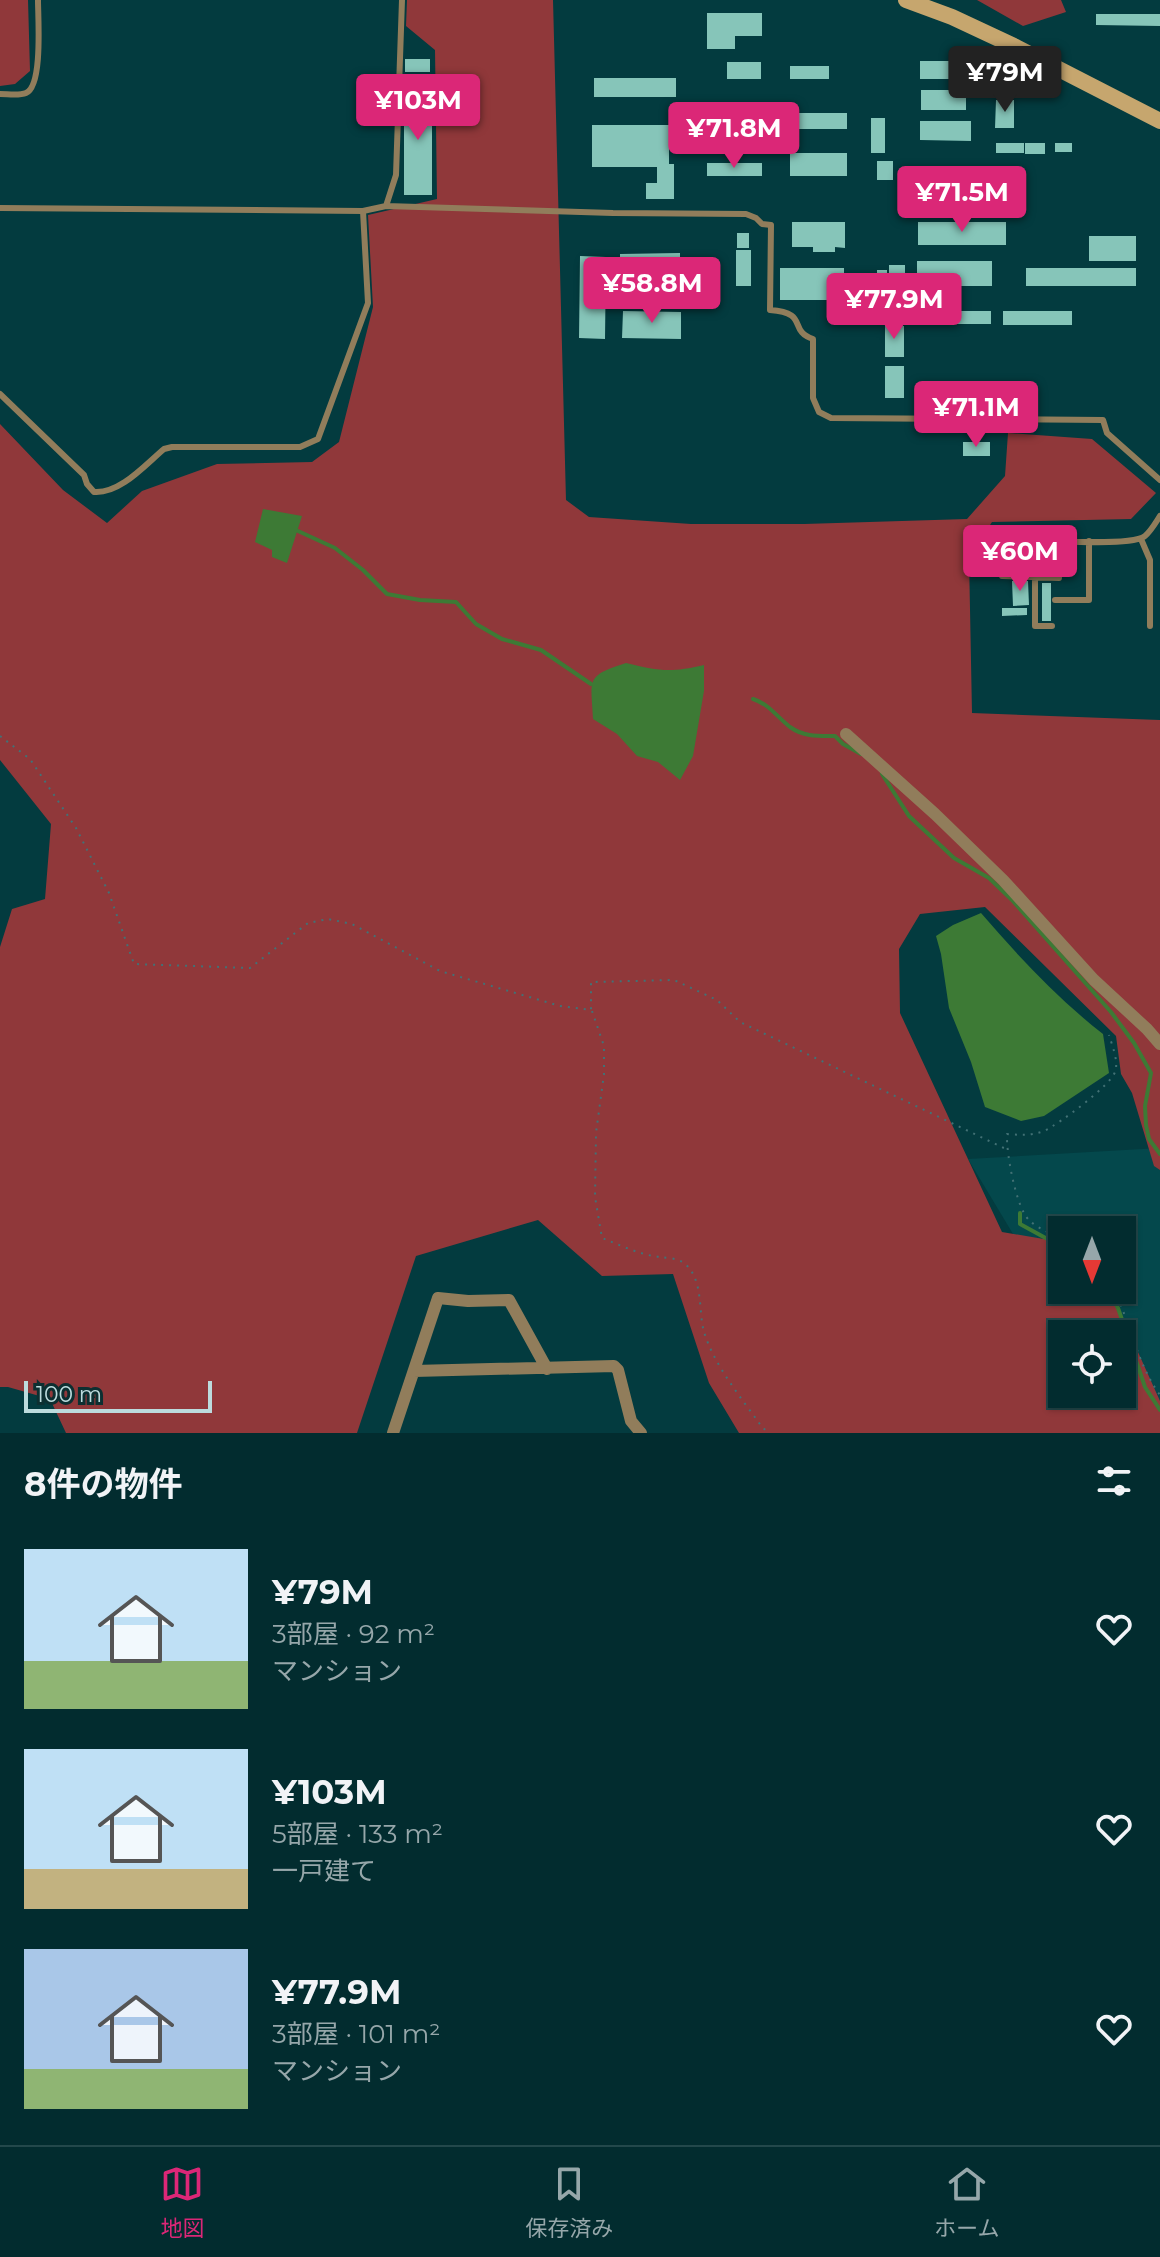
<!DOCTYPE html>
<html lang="ja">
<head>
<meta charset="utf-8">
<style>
	body { margin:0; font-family:Montserrat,"Noto Sans JP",sans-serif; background:#0c3437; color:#f1f3f6; height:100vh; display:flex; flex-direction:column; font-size:30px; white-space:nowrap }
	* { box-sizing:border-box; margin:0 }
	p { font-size:26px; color:#96a7aa }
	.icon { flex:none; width:44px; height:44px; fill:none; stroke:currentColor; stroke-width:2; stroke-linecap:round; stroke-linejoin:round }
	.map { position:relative; height:1433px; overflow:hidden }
	.details { display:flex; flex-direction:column; background:#022c2f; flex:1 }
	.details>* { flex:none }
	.needle { width:52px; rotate:180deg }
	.buttons { position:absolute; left:1048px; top:1216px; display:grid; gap:16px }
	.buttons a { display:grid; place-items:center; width:88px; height:88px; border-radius:0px; background:#022c2f; box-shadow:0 2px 6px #0004,0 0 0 2px #23484b; font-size:40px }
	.scale { position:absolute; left:24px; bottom:20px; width:188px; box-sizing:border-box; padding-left:8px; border:4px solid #bcdbdd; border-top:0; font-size:22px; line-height:28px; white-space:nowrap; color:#bcdbdd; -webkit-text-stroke:6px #0c2f31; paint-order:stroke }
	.price { position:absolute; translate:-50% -68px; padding:0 18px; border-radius:8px; background:#db2777; color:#fff; font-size:26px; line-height:52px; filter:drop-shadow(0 2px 4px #0008) }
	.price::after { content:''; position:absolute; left:50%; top:48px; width:24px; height:18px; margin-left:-12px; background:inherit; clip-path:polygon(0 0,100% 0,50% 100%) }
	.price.current { background:#222; color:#fff }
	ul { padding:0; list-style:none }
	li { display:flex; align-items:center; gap:24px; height:200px; padding:0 24px }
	li span { display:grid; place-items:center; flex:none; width:224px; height:160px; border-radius:0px; color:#555 }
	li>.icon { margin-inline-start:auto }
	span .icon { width:96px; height:96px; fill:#fffc; stroke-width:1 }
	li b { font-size:34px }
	h2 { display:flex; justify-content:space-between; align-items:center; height:96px; padding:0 24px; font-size:34px }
	.tab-bar { display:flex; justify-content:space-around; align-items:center; height:112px; border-top:2px solid #23484b; background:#022c2f; font-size:22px; color:#96a7aa }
	.tab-bar a { display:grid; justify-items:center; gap:4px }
	.tab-bar .current { color:#db2777 }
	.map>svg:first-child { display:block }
	.built { fill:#04484c; fill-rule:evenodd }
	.green { fill:#90383a; fill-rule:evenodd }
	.water { fill:#3d7a35 }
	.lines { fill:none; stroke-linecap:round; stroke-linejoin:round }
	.stream { stroke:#3d7a35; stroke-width:4 }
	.building { fill:#86c5b9 }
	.path { stroke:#427175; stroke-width:2; stroke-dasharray:2 6; stroke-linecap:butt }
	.lane { stroke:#917d5b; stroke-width:6 }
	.street { stroke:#917d5b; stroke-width:12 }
	.secondary { stroke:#c6a66e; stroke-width:16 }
</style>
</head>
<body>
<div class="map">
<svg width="1160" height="1433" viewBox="0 0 1160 1433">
	<rect width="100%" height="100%" fill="#033b3f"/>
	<path class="built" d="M1160,1148v285l-38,-39v-60h-49l-105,-175zM1062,1230h60v60h-60z"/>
	<path class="green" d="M0,0h28l2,71 -15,13 -15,2z
		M407,0h146l13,500 23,17 102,7h113l163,-5 38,-43 3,-43 84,6 64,54 -25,26 -139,3 -23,35 3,156 188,7v450l-6,-4 -22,-73 -11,-19 -5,-38 -131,-129 -65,7 -21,35 1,64 102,219 59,10 1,48h40l18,22 40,89v32h-421l-30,-50 -36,-109 -71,2 -64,-56 -122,36 -59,177h-291l-16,-34 -42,-12h-8v-440l12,-38 33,-10 6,-75 -51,-64v-336l63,66 44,33 35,-32 75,-27 95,-2 27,-20 34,-135 -5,-92 69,-16 -2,-149 -29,-24zM1062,1334h60v60h-60z
		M977,0h84l5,12 -43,14z"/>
	<path class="water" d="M263,509l39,7 -15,47 -15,-6v-7l-17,-8z
		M626,663c33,8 44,10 78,2v26l-11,65 -13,24 -22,-18 -21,-6 -20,-22 -24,-15c-2,-40 -8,-43 33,-56z
		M981,913c37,43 77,86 122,121l6,39 -65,43 -23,5 -36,-14 -14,-45 -22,-54 -8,-54 -5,-18 17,-11z"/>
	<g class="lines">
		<path class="stream" d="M298,531l37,17 28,22 24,24 33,6 36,2 20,22 26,15 39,11 50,34
			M753,699c16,5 24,18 37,28 14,10 28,9 45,9l8,8 18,10
			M882,774l27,42 45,42 35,20 23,22 99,112 23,31 17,30 -6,33 1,19 3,14 11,15
			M1020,1213v11l42,23
			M1108,1290l10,18 27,79 15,23"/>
	</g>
	<path class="building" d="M707,13h55v23h-27v13h-28z
		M1096,14h64v12l-64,-1z
		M405,59h25v13h-25z
		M920,61h33v18h-33z
		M727,62h34v17h-34z
		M790,66h39v13h-39z
		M594,78h82v19h-82z
		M404,90h28v105h-28z
		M921,90h45v20h-45z
		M996,100h18v28h-19z
		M729,106h33v22h-29v-8h-4z
		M791,113h56v16h-56z
		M871,118h14v35h-14z
		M920,121h51v20l-51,-1z
		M592,125h77v39h5v35h-28v-16h11v-16h-65z
		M996,143h28v10h-28z
		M1025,143h20v11h-20z
		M1055,143h17v9h-17z
		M790,153h57v23h-57z
		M877,161h16v19h-16z
		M707,163h55v13h-55z
		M792,222h53v26l-10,-1v5h-22v-5h-21z
		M918,222h88v23h-88z
		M737,233h12v15h-12z
		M1089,236h47v25h-47z
		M736,250h15v36h-15z
		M680,253v25h-60v-24z
		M580,256l26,1 -1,82 -26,-1z
		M917,261h75v25h-75z
		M889,265h16v40h-16z
		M780,268h64v32h-64z
		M1026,268h110v18h-110z
		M877,270h10v14h-10z
		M623,311l58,1v27l-59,-1z
		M925,311h66v13h-66z
		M1003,311h69v14h-69z
		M885,325l19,1v31h-19z
		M885,366h19v32h-19z
		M963,442h27v14h-27z
		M1034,554h7v16h-7z
		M1012,581h16l1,24 -16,1z
		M1042,583h9v38h-9z
		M1002,608h25v7l-25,1z"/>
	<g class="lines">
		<path class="path" d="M0,736l30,23 46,69 33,65 25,71 116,4 58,-45 20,-4 24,5 88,47 120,35 31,4v-28l83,-2 43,20 23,22 266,127
			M592,1011l12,35v28l-8,59 -1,64 7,41c18,7 38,17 58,19 7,1 17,1 24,6 20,16 14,48 20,69 10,33 38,67 58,95l7,6
			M1062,1239c-10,-5 -25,-11 -33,-19 -13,-12 -23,-68 -22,-86 13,1 24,2 37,-3 15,-7 66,-45 71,-59 4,-10 -3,-27 -6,-37
			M1114,1290c17,34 23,74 46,105"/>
		<path class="lane" d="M0,94c8,0 19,2 26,-1 17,-7 12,-75 12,-93
			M386,206l10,-31 6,-175
			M0,208l363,3 23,-5 227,7 133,1 10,4 6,6 9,1 -1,85c40,3 17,20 43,29v59l6,14 12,6 272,2 4,13 53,47
			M0,394l84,81 3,9 7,8c26,2 51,-27 70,-43l8,-2h128l18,-8 50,-136 -5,-92
			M1141,539l9,21v66
			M1008,556v-9h29l6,-6c19,0 90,5 102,-5 6,-5 11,-14 15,-20
			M1002,576l57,2 1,-37
			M1035,577v49h17
			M1055,600h34v-59"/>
		<path class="street" d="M846,734l89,80 68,66 91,100 53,49 13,15
			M414,1371l200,-5 4,4 13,51 10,12
			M393,1433l45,-135 30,3 41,-1 38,69"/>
		<path class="secondary" d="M906,0l46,17 64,30 144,74"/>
	</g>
</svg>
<div class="buttons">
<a><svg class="needle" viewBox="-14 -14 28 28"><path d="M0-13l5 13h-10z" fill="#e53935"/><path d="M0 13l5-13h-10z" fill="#96a7aa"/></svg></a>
<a><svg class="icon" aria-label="locate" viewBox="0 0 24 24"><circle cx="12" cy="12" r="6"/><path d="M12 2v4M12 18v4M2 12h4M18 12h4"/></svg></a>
</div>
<div class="scale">100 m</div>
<b class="price current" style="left:1005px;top:114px">¥79M</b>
<b class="price" style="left:418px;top:142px">¥103M</b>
<b class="price" style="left:734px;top:170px">¥71.8M</b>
<b class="price" style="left:962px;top:234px">¥71.5M</b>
<b class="price" style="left:652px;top:325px">¥58.8M</b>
<b class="price" style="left:894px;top:341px">¥77.9M</b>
<b class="price" style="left:976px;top:449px">¥71.1M</b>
<b class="price" style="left:1020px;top:593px">¥60M</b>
</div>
<section class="details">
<h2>8件の物件<svg class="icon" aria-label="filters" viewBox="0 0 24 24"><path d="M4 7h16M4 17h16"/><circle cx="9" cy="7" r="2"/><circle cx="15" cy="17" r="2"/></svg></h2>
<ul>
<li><span style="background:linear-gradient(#bfe0f5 70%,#8fb573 0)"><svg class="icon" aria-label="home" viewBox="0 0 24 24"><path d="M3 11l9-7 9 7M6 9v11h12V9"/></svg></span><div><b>¥79M</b><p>3部屋 · 92 m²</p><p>マンション</p></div><svg class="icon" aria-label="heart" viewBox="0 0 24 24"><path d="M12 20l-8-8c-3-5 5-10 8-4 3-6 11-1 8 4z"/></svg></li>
<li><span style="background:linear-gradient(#bfe0f5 75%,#c2b280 0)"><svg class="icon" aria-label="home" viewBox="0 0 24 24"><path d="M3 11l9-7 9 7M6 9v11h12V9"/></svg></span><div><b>¥103M</b><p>5部屋 · 133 m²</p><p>一戸建て</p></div><svg class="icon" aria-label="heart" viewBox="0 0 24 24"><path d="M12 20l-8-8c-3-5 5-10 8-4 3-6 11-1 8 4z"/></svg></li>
<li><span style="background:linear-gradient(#a9c7e8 75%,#8fb573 0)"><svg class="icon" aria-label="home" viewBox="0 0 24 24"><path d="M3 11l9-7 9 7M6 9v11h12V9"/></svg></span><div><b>¥77.9M</b><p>3部屋 · 101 m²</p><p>マンション</p></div><svg class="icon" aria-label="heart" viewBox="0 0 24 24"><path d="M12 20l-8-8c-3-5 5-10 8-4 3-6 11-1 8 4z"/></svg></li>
</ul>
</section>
<nav class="tab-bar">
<a class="current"><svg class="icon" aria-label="map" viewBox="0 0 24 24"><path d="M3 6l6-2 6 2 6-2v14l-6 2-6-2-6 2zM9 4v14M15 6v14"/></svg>地図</a>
<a><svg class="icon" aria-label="saved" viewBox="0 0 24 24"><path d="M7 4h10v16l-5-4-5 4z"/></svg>保存済み</a>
<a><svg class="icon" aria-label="home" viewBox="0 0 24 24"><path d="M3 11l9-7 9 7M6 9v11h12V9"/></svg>ホーム</a>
</nav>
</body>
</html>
